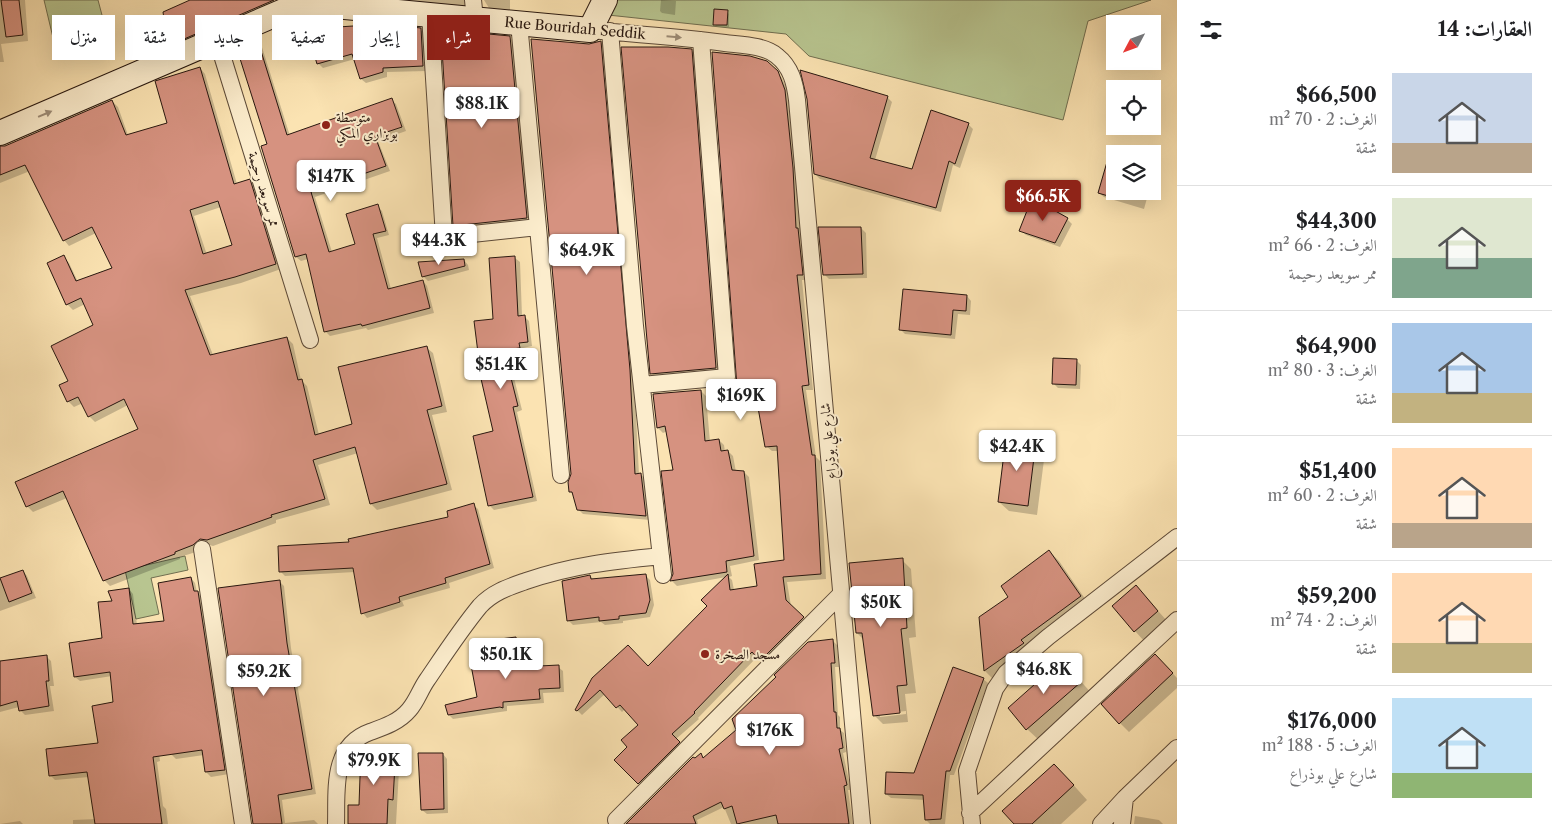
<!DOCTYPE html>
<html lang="ar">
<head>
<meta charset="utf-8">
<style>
	body { margin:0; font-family:"Libre Caslon Text",Amiri,serif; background:#f2f2f2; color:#202124; direction:rtl; height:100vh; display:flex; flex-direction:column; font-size:19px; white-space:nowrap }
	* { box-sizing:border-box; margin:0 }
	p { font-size:16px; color:#757577 }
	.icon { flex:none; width:28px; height:28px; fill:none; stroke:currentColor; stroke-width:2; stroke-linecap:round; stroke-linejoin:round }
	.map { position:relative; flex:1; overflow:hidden; direction:ltr }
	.sheet { display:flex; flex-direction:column; background:#fff; width:375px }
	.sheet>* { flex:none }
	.banner { position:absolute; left:15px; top:15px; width:475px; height:45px; direction:rtl; display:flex; gap:10px }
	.needle { width:32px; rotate:229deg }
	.buttons { position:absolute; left:1106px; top:15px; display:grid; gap:10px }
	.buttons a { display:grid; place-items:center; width:55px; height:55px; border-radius:0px; background:#fff; box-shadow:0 5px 20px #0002; font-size:25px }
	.price { position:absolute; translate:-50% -42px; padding:0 11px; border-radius:5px; background:#fff; color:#222; font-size:16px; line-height:32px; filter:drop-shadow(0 1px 2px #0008) }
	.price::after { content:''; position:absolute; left:50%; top:30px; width:15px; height:11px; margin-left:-8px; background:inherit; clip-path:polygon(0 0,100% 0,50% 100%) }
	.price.active { background:#8f2418; color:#fff }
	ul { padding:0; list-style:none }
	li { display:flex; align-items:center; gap:15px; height:125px; padding:0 20px }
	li+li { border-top:1px solid #e0e0e0 }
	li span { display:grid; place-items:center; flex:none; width:140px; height:100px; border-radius:0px; color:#555 }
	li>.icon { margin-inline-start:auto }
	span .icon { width:60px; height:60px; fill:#fffc; stroke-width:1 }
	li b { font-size:21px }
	h2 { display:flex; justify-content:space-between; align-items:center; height:60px; padding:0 20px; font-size:21px }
	.chip { padding:0 18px; border-radius:0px; background:#fff; box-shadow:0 5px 20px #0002; font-size:18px; line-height:45px }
	.chip.active { background:#8f2418; color:#fff }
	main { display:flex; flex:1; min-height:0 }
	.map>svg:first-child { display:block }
	.green { fill:#b8c590; stroke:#706e50 }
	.shadow { fill:#0003; fill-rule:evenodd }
	.building { fill:#d69280; stroke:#28170f; fill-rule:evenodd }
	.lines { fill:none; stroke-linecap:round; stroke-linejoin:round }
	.minor-casing { stroke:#5d4a38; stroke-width:18 }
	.secondary-casing { stroke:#28170f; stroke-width:26 }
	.minor { stroke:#fcedcd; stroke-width:16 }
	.secondary { stroke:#fcedcd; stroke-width:24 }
	.oneway { fill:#9d8d78 }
	.poi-dot { fill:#8f2418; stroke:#fcedcd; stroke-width:2 }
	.labels { text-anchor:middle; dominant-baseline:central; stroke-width:4; stroke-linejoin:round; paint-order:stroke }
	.street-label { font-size:14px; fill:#28170f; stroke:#fcedcd }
	.poi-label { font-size:14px; fill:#28170f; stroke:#fcedcd; text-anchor:start }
</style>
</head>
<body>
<main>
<section class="sheet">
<h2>العقارات: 14<svg class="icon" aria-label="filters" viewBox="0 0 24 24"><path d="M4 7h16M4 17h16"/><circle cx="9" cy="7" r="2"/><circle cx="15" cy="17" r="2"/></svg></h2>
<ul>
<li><span style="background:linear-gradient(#c9d6e8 70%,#b9a48a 0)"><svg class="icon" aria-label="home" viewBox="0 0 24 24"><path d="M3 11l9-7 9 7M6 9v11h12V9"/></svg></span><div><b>$66,500</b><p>الغرف: 2 · 70 m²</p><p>شقة</p></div></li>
<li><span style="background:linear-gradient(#dfe7d0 60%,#7fa58c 0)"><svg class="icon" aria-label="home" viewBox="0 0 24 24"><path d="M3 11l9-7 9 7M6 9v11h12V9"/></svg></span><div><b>$44,300</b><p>الغرف: 2 · 66 m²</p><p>ممر سويعد رحيمة</p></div></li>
<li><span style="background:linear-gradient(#a9c7e8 70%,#c2b280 0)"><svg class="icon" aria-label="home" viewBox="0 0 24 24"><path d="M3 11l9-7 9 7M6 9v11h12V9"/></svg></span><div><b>$64,900</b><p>الغرف: 3 · 80 m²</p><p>شقة</p></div></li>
<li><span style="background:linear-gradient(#ffd9b3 75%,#b9a48a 0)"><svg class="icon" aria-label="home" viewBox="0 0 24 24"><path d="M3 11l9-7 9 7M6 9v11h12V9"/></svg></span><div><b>$51,400</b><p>الغرف: 2 · 60 m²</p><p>شقة</p></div></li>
<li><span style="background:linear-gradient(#ffd9b3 70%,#c2b280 0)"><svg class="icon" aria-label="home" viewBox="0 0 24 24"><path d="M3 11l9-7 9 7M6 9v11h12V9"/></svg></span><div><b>$59,200</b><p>الغرف: 2 · 74 m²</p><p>شقة</p></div></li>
<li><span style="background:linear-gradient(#bfe0f5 75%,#8fb573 0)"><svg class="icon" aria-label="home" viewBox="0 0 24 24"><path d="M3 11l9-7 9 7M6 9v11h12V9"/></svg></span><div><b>$176,000</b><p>الغرف: 5 · 188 m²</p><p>شارع علي بوذراع</p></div></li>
</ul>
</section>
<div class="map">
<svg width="1177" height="824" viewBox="0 0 1177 824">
	<rect width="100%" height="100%" fill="#fbe3b2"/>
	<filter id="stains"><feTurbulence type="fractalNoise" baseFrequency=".004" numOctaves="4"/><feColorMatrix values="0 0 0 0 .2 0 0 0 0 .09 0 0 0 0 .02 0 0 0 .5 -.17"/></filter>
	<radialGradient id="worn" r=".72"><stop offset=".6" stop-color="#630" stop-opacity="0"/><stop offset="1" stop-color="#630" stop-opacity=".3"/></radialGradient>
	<path class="green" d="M44,0h54l9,34 -52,12z
		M617,0h534l-63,21 -25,99 -254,-64 -23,-22 -178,-19z
		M185,556l3,14 -37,8 8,36 -23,5 -11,-49z"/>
	<path class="shadow" d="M0,0h25l3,41 -27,3 3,18h-4z
		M193,0h80v3l-100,47 -4,-5z
		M405,0h64l-4,8 -57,-5z
		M484,0h26v10l-21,-2z
		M661,0l15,1 -1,14 -13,-2 -2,-2z
		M727,12l2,2v13l-13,-1 -2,-2z
		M336,23l6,5 78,1 5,5 2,37 -40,1v5l-21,6 -5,-4 -6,-20 -32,9 -5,-5z
		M510,38l4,4 17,180 -72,8 -4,-5z
		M256,39l5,5 29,92 101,-36 5,4 10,27 -28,10 12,30 -75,26 17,55 24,-7 21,-39 5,5 7,24 -12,3 14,51 32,-8 4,5 7,27 -66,17 -2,-2 -36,8 -5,-5 -17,-72 -7,2 -5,-4 -34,-110 7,-2z
		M600,42l5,5 29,329 5,99h2l5,4 4,41 -67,-6 -5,-5 -3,-13 -5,-5 2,-17 17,-429z
		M691,50l5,5 24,317 -64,6 -4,-4z
		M766,62l16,16 8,18 8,78 3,58 2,2 4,46h-5l11,110h-7l10,67 4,4 6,118 -39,3 4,24 17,17 -42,42 -9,-8 -59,61 1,1 -23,20 8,9 -40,40 -28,-28 13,-13 11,-22 -15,-16 -3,3 -17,-18 -23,21 -5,-5 16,-31 55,-11 60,-62 18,-29 -49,9 -5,-5 2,-7v-103l-6,-40 -5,2 -5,-5 43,-37 5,5 4,46 9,-2 5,5 1,7 3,-1 5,5 3,16h8l5,5 10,83 -29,6 2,10 -3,1 3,3 2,10 24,-3 28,-26 -8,-110h-6l-6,-5 -10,-56 -13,1 -5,-5z
		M200,68l5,6 32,110 12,-4 6,6 26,83 -40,14 -51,13 23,59 74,-17 6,6 8,36 6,6 12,49 34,-10 74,-77 6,5 14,59 -15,3 20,75 -75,20 -6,-6 -13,-51 -40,12 12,40 -54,15v3l-63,23 -7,-2 -7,7 -19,6v2l-70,27 -6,-6 -37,-82 -34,14 -6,-6 113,-77 -12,-24 -33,17 -6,-6 -6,-13 -9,4 -6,-6 2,-20 25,-56 -10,-21 -12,6 -6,-6 -3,-47 5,6 9,19 35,-14 -17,-35 -27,13 -5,-6 -34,-69 -30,12v-36h6l106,-46 6,6 10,28 41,-12zM221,207l12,39 -26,9 -13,-39z
		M887,97l5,5 -17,58 37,10 56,-46 5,5 -13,39 -7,-3 -12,47 -121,-33 -5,-5z
		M1115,175v16h34l-5,18 -40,-12 -5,-4z
		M1032,199l35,20 5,5 -12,23 -34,-12 -5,-5z
		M861,228l5,5 1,45 -38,1 -5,-5z
		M433,229l5,4v10l-14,2 -4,-5z
		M515,258l5,4 2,54h2l5,5 3,25 -9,2 1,4 -16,2 14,56 -5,2 20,89 -43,9 -4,-4 5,-74 -1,-112z
		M464,260l4,5 1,5 -41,11 -5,-5z
		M967,296l4,5 -1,14 -12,-1 -3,25 -50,-5 -5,-5z
		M1076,360l5,5 -1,24 -22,-1 -5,-5z
		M1036,442l9,10 -8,63 -28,-4 -10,-9z
		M473,505l5,4 16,59 -45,15 1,5 -48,13 2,5 -37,12 -4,-5 -8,-41 -70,4 -5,-5 70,-28 100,-25z
		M1049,551l10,10 31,45 -96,74 -9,-9 -5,-53 30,-21z
		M902,560l9,9 5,68 -7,1 7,55 -11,1 3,28 -25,2 -9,-9 -10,-75 -7,-7zM906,711v3l-26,3v-3z
		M23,571l4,5 9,22 -36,13v-31z
		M645,575l5,5 4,25 -4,12 -27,4v2l-18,2 -4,-3 -28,3 -5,-5 22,-44 4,4z
		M191,578l4,5 2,9 5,5 27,177 -18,3 -5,-5 -2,-17 -28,4 -5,-5 -12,-1 1,8 -3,1 6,44 3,3 2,15h-95v-4l23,-1 -7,-42 -34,3 -5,-5 49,-31 16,-41 -3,-27 -32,5 -5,-4 28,-38 11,-37 15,-13 4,5 4,31 29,-3z
		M279,581l5,5 7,62 25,146 -34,6 3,23 29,-3 4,4h-65z
		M1145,596l22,25 -23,20 -9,-10z
		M515,639l5,4 3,25 35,-1 5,4 1,21 -21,1 1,10 -37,3v5l-54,8 -4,-4 30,-17 16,-36z
		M832,640l5,5 2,22h-4l3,48 2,2v13l4,3 2,19 -3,1 8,37h-3l5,34h-122l-7,-17 -27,13 1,4h-70l67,-64 6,-5 4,4 33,-29z
		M46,656l5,5 3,25h-4l4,25 -29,4 -5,-5 -1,-3 -19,5v-47z
		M1165,665l12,13v10l-48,44 -9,-9z
		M1076,676l18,20 -53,46 -14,-13z
		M983,679l5,4 -34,92h-4l-5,49h-15l-4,-4 -1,-20 -34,-2 -5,-4 29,-19z
		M395,748l5,4 -4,72h-47z
		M443,754l4,5 1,54 -21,1 -5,-4z
		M1068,779l19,21 -26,24h-45z
		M1135,816l24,4 4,4h-29z
		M20,821l3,3h-23z"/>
	<path class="building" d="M1,0h18l4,35 -17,2z
		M190,0h84l-106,46 -5,-34z
		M714,9l14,1 -1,15h-14z
		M337,21l1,6 45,-3 38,4 2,38 -40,2v4l-23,7 -8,-25 -35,10 -10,-34z
		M467,32l43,4 17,182 -74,8 -12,-193z
		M257,38l30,97 105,-37 10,29 -27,9 11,30 -75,26 18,60 26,-8 -9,-30 32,-10 8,27 -13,3 15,55 35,-9 7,28 -68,18 -1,-2 -37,8 -18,-78 -11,3 -34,-111 6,-2 -31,-98z
		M531,39l58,5 12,-3 29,329 5,104 6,-1 5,43 -69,-6 -5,-18h-3l-1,-10 3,-8z
		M621,47h47l24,2 24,319 -66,6z
		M712,52l38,4 17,5 11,10 7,19 8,78 3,60h2l5,47h-6l12,110 -7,1 10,69h3l6,119 -38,3 3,23 18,17 -44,44 -8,-9 -58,60 1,1 -23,21 8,8 -42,42 -24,-24 13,-13 -6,-7 17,-15 -18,-20 -4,3 -16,-18 -23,21 -2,-1 17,-32 36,-33 20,21 59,-60 -6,-6 27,-26 2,16 27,-4 -3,-22 30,-4 -7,-114 -12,1 -11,-62 -17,2z
		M200,67l34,117 16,-5 26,85 -41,13 -50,13 25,65 77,-18 11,43 4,-1 13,56 37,-11 -14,-57 89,-21 15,60 -15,4 20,74 -77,20 -15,-57 -42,13 12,39 -54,16 1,2 -65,23 -7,-1 -7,6 -18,7v2l-72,27 -40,-90 -37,16 -11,-25 123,-53 -14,-30 -36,18 -10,-20 -11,5 -8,-17 9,-4 -17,-35 42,-21 -12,-27 -15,7 -19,-42 17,-8 12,26 36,-13 -20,-41 -29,14 -38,-76 -25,10v-29h5l107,-46 14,35 41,-12 -12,-42zM218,201l14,44 -29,9 -13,-44z
		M800,70l88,26 -18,62 42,11 19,-59 38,13 -14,41 -6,-3 -13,47 -122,-34 -7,-75z
		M1111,148h4v50l-17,-5z
		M1032,198l36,20 -13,25 -36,-12z
		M433,227l1,12 -16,2 -1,-10z
		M818,227h43l2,47 -40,1z
		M515,256l3,60 7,-1 3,27 -9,1 1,5 -16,2 14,56 -5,1 20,90 -45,9 -15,-70 20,-5 -14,-61 1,-1 -6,-48 19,-2 -4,-61z
		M464,259l1,7 -43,11 -4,-15z
		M903,289l64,6 -1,16 -13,-1 -2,25 -52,-5z
		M1053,358l24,1 -1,26 -24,-1z
		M701,390l4,51 14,-2 2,12 7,-1 4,20 12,1 10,85 -28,5 1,11 -57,9 3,-7 -12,-103 12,-1 -8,-44 -8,2 -4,-34z
		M1006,437l30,4 -8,65 -30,-4z
		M474,503l16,61 -45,14 1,5 -47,14 1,5 -39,12 -8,-46 -74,4 -1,-26 71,-4 -1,-3 100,-22 -1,-6z
		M1049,550l32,46 -60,44 3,3 -40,28 -5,-54 29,-20 -7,-11z
		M903,558l4,70 -6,1 6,56 -10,1 3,27 -27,3 -11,-83h-6l-7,-70z
		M23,570l9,23 -23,9 -9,-24z
		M646,574l4,26 -4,13 -27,3v3l-20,2v-4l-32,4 -5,-40 28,-6 1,4z
		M191,577l3,14h4l27,179 -20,2 -3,-22 -49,7 9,67h-67l-8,-52 -38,4 -3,-27 52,-6 -6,-37 21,-4 -3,-30 -36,5 -5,-34 33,-5 -4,-36 14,-1 -4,-10 21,-3 4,36 31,-3 -6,-38z
		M280,580l7,63 25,146 -34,6 4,29h-29l-35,-236z
		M1136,585l22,26 -24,21 -22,-26z
		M516,637l3,30 40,-2 1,23 -21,1 1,10 -37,3v6l-3,-1 -52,8 -3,-10 32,-8 -6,-32 23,-4 -2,-21z
		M833,639l2,24h-4l3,49h2l1,16h3l3,20 -4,1 8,36 -3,1 5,38h-71l-2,-9 -39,9 -5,-18 -8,3 -3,-7 -28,14 3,8h-70l67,-67 2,1 6,-5 2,5 33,-28 -4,-11 44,-42 -2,-2 34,-33z
		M1155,654l18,19 -54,51 -18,-20z
		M47,655l2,26h-3l3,25 -30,5 -2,-10 -17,5v-45z
		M1062,660l19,22 -55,48 -18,-22z
		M953,667l31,11 -34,93h-4l-5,48 -16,1 -2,-25 -38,-1 1,-22 28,1z
		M366,745l30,2 -3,53 -5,-1 -1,25h-39v-19h11l2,-56z
		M418,753h25l1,56 -23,1z
		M1054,764l20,21 -42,39h-18l-12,-13z"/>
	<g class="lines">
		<defs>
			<path id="minor" d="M473,0l2,19
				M430,15l14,222 94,-10
				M519,23l42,452
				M590,30c45,4 90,7 135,13 16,2 39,2 52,13 14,11 18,27 20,44l65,724
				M610,31l25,295 28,249
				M217,39l93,301
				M642,385l85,-8 -26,-337
				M202,549l41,275
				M970,813l207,-193
				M616,820l225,-226
				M336,824c1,-34 -5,-78 34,-92 14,-5 29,-10 39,-22 8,-9 11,-20 18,-30 17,-25 34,-51 53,-74 13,-14 29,-19 46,-25 47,-16 86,-20 135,-25
				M972,824l-5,-53 28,-82 11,-16 42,-36 129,-100
				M1101,824l24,-26 52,-50
				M1122,824l3,-26"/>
			<path id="secondary" d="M0,133l302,-130 288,27 15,-30"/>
		</defs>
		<use href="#minor" class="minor-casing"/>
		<use href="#secondary" class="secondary-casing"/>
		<use href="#minor" class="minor"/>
		<use href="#secondary" class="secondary"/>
	</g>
	<defs><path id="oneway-solid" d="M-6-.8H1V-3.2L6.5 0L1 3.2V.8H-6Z" transform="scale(1.25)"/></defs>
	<g class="oneway">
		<use href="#oneway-solid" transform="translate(674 37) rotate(5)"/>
		<use href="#oneway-solid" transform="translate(45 114) rotate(-23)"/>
	</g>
	<g class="poi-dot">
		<circle cx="326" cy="125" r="5"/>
		<circle cx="705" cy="654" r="5"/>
	</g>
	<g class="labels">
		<g class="street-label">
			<text transform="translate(575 28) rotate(5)">Rue Bouridah Seddik</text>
			<text transform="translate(264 189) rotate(73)">ممر سويعد رحيمة</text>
			<text transform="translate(828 441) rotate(-95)">شارع علي بوذراع</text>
		</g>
		<g class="poi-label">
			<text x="336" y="117">متوسطة<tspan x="336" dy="16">بوبزاري المكي</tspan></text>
			<text x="715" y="654">مسجد الصخرة</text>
		</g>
	</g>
	<rect width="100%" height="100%" filter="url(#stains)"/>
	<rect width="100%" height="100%" fill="url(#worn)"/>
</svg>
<div class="buttons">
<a><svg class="needle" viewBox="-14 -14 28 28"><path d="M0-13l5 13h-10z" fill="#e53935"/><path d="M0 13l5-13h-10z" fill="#757577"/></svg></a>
<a><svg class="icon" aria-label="locate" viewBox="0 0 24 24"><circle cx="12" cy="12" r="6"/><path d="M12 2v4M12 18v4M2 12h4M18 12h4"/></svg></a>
<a><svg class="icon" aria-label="layers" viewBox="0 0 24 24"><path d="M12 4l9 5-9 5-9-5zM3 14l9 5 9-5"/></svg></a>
</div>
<b class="price" style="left:482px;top:129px">$88.1K</b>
<b class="price" style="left:331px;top:202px">$147K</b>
<b class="price active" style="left:1043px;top:222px">$66.5K</b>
<b class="price" style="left:439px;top:266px">$44.3K</b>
<b class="price" style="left:587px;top:276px">$64.9K</b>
<b class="price" style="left:501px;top:390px">$51.4K</b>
<b class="price" style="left:741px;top:421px">$169K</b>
<b class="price" style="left:1017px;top:472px">$42.4K</b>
<b class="price" style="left:881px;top:628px">$50K</b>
<b class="price" style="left:506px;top:680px">$50.1K</b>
<b class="price" style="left:1044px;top:695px">$46.8K</b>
<b class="price" style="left:264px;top:697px">$59.2K</b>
<b class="price" style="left:770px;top:756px">$176K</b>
<b class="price" style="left:374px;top:786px">$79.9K</b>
<div class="banner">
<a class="chip active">شراء</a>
<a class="chip">إيجار</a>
<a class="chip">تصفية</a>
<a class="chip">جديد</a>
<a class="chip">شقة</a>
<a class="chip">منزل</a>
</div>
</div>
</main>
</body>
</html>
